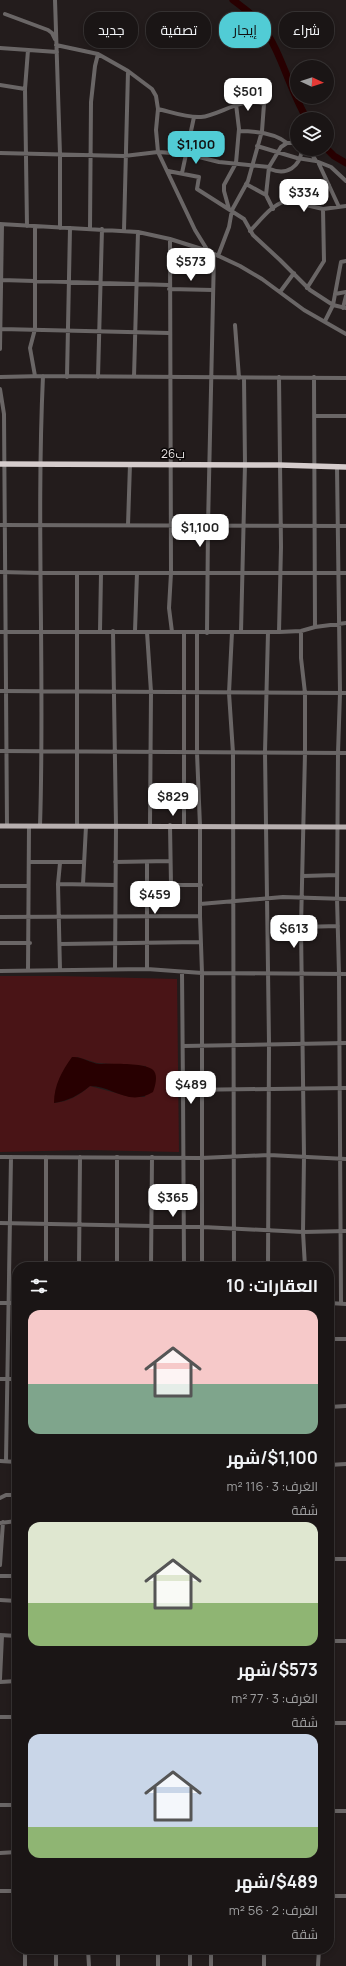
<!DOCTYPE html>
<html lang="ar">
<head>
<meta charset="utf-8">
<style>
	body { margin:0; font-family:Manrope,Cairo,sans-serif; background:#231e1e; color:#f1f3f6; direction:rtl; height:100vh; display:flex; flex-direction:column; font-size:15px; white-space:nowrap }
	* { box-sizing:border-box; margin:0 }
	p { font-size:13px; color:#9f9fa0 }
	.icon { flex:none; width:22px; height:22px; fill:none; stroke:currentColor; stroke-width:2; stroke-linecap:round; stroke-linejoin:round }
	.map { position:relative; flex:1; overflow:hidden; direction:ltr }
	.drawer { position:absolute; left:12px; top:1262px; width:322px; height:692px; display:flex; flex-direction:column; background:#1a1515; border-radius:16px; box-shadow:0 2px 6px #0003,0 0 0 1px #383434; direction:rtl }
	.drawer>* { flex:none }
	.hud { position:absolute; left:12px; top:12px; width:322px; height:36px; direction:rtl; display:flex; gap:8px }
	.needle { width:26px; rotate:94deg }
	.tools { position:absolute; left:290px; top:60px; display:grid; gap:8px }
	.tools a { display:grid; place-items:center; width:44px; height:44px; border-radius:50%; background:#1a1515; box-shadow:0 2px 6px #0003,0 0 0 1px #383434; font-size:20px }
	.price { position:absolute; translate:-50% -34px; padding:0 9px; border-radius:8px; background:#fff; color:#222; font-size:13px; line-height:26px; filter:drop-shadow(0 1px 2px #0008) }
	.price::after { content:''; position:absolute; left:50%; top:24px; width:12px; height:9px; margin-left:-6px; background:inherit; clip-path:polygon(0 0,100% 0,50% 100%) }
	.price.on { background:#51ccd5; color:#111 }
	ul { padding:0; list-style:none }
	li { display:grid; align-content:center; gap:8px; height:212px; padding:0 16px }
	li span { display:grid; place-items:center; height:124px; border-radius:12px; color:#555 }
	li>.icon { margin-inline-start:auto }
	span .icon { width:72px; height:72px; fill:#fffc; stroke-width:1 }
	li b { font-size:17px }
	h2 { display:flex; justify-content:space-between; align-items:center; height:48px; padding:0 16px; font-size:17px }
	.pill { padding:0 14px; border-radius:16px; background:#1a1515; box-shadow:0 2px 6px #0003,0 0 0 1px #383434; font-size:14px; line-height:36px }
	.pill.on { background:#51ccd5; color:#111 }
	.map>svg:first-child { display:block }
	.green { fill:#491416; fill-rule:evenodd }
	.water { fill:#280001 }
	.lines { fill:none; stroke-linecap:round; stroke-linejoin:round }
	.river { stroke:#280001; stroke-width:7 }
	.minor { stroke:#6a6666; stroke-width:4 }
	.major { stroke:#b7afaf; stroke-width:5 }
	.highway { stroke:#d5cccc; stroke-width:5.5 }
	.labels { text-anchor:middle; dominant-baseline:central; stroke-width:3; stroke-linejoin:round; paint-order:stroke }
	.street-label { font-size:12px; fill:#ebe6e6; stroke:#0a0707 }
</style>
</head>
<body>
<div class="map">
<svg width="346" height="1966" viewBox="0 0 346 1966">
	<rect width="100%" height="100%" fill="#231c1c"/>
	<path class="green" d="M0,976h60l117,3 2,173 -91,-2 -88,2zM77,1057l20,6 49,3 -1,31h-14l-41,-11c-10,9 -22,16 -36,17z"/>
	<path class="water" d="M72,1057c9,-1 18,6 27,7 11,0 48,-2 55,7 4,5 1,16 -1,21 -25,15 -40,-6 -63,-6 -11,9 -22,15 -36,17 0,-18 8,-32 18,-46z"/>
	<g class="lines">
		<path class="river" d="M233,0c9,7 21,15 28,24 21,29 28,65 46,95
			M327,149l7,7 12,7"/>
		<path class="minor" d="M55,0l5,154v74
			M5,14l43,16 4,3 3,6
			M56,45l42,9 30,17 24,18 4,7 2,13 -2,21 2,22 37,78 13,21
			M0,48l57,4
			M0,85l25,4
			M158,109c13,3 29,9 43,8 19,-2 42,-21 63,-13l-2,27 -14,50 -16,29 -3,17 -11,29
			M239,131c15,0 36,2 48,12
			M257,146l40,12 19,3
			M309,149l7,12 15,6 15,14
			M0,153l124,3 34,-4 29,2 32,8 50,5
			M319,164l20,43
			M270,169c17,7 30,-2 32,-20
			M168,171l31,6 -2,12 47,30 9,16 27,25 30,30 23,15 13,3
			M182,173l12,-56
			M246,184l20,11
			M310,206c0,-15 5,-18 19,-21
			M229,209l-5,-18v-6l12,-22 3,-34 -3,-25
			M273,209l-7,-14 3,-28 12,-20 6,-4h10
			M0,224l138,8 32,7 38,12 32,15 22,13 42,31 42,24
			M27,226l-2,-137 3,-39
			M90,229l1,-127 4,-36 3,-12
			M124,230l4,-159
			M250,231c10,-10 24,-30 39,-30l34,8 23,-3
			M170,239l1,334 -2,35 3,24
			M1,280l168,5
			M307,288l17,-27 -1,-52
			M169,289l44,1
			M280,292l14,-19
			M335,294l11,-2
			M343,308l3,-12
			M325,321l8,-16 8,-43 5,-1
			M235,325l4,53
			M1,329l168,4
			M0,349l2,-124
			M35,376l-5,-28 5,-19v-102
			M0,377l43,-1 303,2
			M67,377l3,-149
			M98,377l4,-148
			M134,377l4,-145
			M279,377l2,170 -2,85
			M314,377l1,250
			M0,389l4,25 3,412
			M315,416h31
			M337,467l3,226 -2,60 -1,145 2,76 2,329
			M0,525l346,1
			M128,525l2,-61
			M0,572l41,1h305
			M77,573v253
			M100,631l1,-58
			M113,631l3,195 -1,143
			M135,631l2,-58
			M301,631v27l4,35v60l-4,174 3,229 -1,76 2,35
			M0,632h279l22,-1 14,-4 31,-4
			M147,632l4,60 -1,133
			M197,632v121l3,73v90l2,57v294
			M232,632l-3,61 4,60 1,514
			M241,632l4,-168 -1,-86
			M207,633l1,-107 6,-272
			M0,691l346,2
			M0,751l346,2
			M170,825l1,60
			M40,826c5,-150 -4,-300 3,-450
			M184,826v-194
			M29,862h55
			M115,862l55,-1
			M147,862v107
			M303,876l34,-1
			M58,884l57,1
			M83,884l3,-58
			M147,885h54
			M0,886h28
			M200,904l83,-7 63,2
			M0,917l200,-1
			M301,927l37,-1
			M0,943h30
			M60,944l140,-2
			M60,970l-2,-86 2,-21
			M0,971l147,-2 55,4 144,1
			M28,971l1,-145
			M182,972l1,118
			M183,1046l163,-3
			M0,1157l201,1 68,-3 77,4
			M0,1223l203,4 100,5 43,-1
			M46,1267v-110
			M79,1267l1,-110
			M117,1267v-110
			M151,1267l1,-110
			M184,1267l-1,-177 163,-2
			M268,1267l1,-224 -4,-291 3,-120
			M0,1303h17
			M329,1303l17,1
			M329,1339h17
			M0,1379h17
			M329,1407l17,-1
			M0,1461l17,1
			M6,1461l5,-304
			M329,1465l17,-1
			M0,1498l6,-3h11
			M0,1523l17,-2
			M329,1559h17
			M0,1565l3,-43
			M0,1576h17
			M0,1600l17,1
			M0,1635l17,1
			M329,1641h17
			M0,1679l2,-43
			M0,1682l17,-1
			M0,1717h17
			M329,1723h17
			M0,1805h17
			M329,1811h17
			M0,1853l17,-1
			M0,1891h17
			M329,1896h17
			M25,1949v17
			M88,1949l1,17
			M118,1949v17
			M211,1949v17
			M264,1949v17
			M56,1966v-17
			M158,1966v-17
			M190,1966v-17
			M318,1966l1,-17"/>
		<path class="major" d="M0,826l346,1"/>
		<path class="highway" d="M0,464l279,1 67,2"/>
	</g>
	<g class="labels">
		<g class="street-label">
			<text x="173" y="453">26ب</text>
		</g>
	</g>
</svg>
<div class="tools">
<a><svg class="needle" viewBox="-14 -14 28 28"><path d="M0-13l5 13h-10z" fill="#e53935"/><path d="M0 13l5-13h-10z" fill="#9f9fa0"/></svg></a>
<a><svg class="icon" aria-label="layers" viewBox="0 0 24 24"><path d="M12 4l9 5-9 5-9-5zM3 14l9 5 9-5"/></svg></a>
</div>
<b class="price" style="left:248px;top:112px">$501</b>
<b class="price on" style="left:196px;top:165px">$1,100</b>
<b class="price" style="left:304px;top:213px">$334</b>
<b class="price" style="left:191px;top:282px">$573</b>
<b class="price" style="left:200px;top:548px">$1,100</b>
<b class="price" style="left:173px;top:817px">$829</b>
<b class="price" style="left:155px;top:915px">$459</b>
<b class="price" style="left:294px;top:949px">$613</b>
<b class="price" style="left:191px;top:1105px">$489</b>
<b class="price" style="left:173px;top:1218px">$365</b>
<div class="hud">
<a class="pill">شراء</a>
<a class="pill on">إيجار</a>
<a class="pill">تصفية</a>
<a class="pill">جديد</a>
</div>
<section class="drawer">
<h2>العقارات: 10<svg class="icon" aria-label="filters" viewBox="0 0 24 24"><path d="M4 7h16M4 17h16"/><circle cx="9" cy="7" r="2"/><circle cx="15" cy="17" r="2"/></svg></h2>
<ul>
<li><span style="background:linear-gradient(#f6c9c9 60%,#7fa58c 0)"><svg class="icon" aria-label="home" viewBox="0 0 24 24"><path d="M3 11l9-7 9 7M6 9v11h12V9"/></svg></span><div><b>$1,100/شهر</b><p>الغرف: 3 · 116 m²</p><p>شقة</p></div></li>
<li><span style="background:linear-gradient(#dfe7d0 65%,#8fb573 0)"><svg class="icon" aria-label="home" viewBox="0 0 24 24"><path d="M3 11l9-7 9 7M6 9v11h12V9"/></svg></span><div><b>$573/شهر</b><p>الغرف: 3 · 77 m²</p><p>شقة</p></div></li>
<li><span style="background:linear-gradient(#c9d6e8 75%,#8fb573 0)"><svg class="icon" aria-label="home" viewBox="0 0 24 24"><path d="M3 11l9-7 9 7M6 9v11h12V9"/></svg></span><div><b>$489/شهر</b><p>الغرف: 2 · 56 m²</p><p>شقة</p></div></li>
</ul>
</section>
</div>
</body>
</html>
